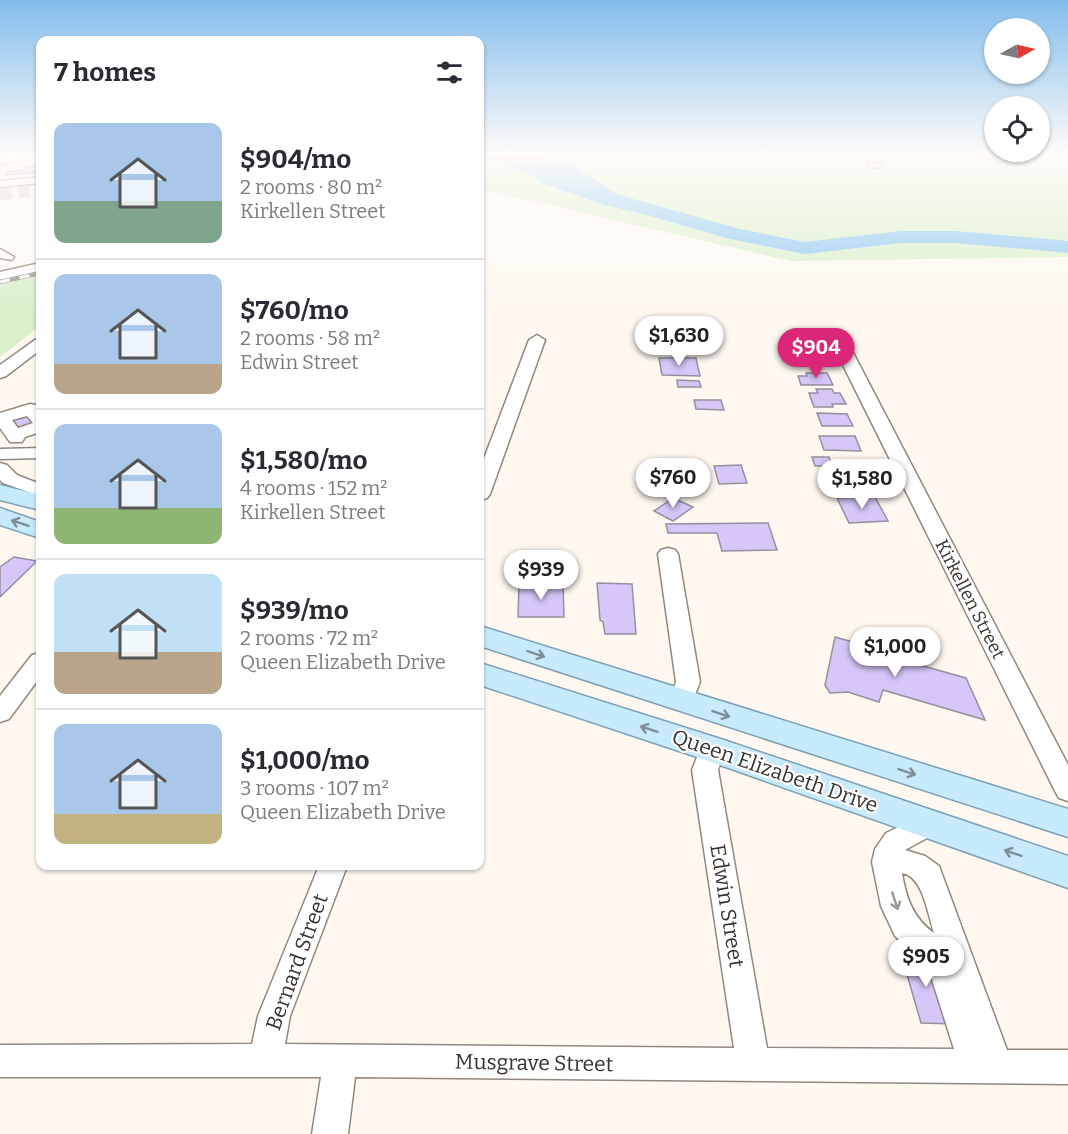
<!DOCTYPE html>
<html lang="en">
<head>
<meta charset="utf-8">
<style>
	body { margin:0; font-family:Bitter,serif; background:#f7f7f7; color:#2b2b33; height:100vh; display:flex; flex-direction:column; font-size:22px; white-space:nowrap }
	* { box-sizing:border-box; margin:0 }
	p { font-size:20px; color:#7c7c81 }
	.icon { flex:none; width:33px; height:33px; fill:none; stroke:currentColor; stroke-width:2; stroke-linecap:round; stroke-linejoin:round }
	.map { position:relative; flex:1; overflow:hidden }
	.sheet { position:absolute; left:36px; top:36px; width:448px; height:834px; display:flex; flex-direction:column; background:#fff; border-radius:12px; box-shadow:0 2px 4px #0004 }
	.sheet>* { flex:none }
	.needle { width:39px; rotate:82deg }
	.buttons { position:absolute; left:984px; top:18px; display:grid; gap:12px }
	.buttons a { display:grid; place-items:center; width:66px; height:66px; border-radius:50%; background:#fff; box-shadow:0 2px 4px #0004; font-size:30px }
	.price { position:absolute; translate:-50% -51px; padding:0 14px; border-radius:21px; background:#fff; color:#222; font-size:20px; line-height:39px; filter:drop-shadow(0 2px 3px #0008) }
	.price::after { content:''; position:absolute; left:50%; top:36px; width:18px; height:14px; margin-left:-9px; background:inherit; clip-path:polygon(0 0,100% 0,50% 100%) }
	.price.selected { background:#db2777; color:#fff }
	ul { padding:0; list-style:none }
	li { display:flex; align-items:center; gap:18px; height:150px; padding:0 18px }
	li+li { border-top:2px solid #e1e1e2 }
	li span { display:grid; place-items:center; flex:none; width:168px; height:120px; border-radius:12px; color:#555 }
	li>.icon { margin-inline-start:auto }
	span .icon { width:72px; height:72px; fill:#fffc; stroke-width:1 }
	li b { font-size:26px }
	h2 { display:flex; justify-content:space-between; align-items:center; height:72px; padding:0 18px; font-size:26px }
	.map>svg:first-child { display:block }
	.green { fill:#d9f0cb }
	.water { fill:#8bc8f3 }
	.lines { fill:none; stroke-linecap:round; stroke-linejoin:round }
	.river { fill:#8bc8f3; fill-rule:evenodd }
	.building { fill:#d6c7f8; stroke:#94909d; stroke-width:1.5 }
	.minor-tunnel { stroke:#d6d0ca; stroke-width:12; stroke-dasharray:12 6; stroke-linecap:butt }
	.minor-casing { stroke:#92887e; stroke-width:3 }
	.major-casing { stroke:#7ca0b4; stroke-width:3 }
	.minor { fill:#fff; fill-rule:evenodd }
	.major { fill:#c7eafd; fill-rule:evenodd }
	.rail-casing { stroke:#a19c96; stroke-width:4.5 }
	.rail { stroke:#fff; stroke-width:3; stroke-dasharray:10; stroke-linecap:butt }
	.oneway { stroke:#7e8e95 }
	.oneway2 { stroke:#9a9896 }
	.labels { text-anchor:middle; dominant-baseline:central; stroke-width:4.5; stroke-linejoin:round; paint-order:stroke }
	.street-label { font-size:18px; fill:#36322d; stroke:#fff }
	.near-street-label { font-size:21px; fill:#36322d; stroke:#fff }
</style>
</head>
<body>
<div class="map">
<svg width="1068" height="1134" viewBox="0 0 1068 1134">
	<rect width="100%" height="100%" fill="#fef8f1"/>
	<path class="green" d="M480,155h588v102l-277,4 -311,-72z
		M40,275v51l-40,31v-72z"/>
	<path class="water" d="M480,155l57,1 2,7 83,35 52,17 -13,3 -56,-13 -64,-22 -10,-8 -31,-13 -20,1z"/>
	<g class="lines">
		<path class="river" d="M480,155h52l18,3 23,7 43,29 124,35 65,13 96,-11h55l112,10v12l-112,-10h-55l-96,11 -75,-15 -128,-37 -41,-29 -19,-6 -62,-4z"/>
	</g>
	<path class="building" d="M867,162l16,1 1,6 -16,-1z
		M38,165l2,7 -34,3v-3l20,-2 -1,-3z
		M787,341h29l3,8h-29z
		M790,354h27l4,9h-28z
		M659,358h37l4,18 -38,-1z
		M806,373h21l6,12h-32l-3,-9h9z
		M677,380l22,1 2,6h-23z
		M816,389h16l2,4h6l6,11h-14l1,3h-19l-5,-14h9z
		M694,400h27l3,10 -28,-1z
		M40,406v15l-3,1 3,3 -19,7 -14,-15z
		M817,413l30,1 6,12h-31z
		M819,436h36l6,15 -37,-1z
		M812,457h17l3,9h-17z
		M833,461h34l6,15h-34z
		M741,465l6,18 -28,1 -5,-18z
		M664,473l24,13 -15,9 -23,-13z
		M875,497l13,24 -39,2 -12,-25z
		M673,498l20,9 -20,14 -19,-10z
		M768,523l9,27 -55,1 -5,-18h-49l-2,-9z
		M14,557l23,4 -37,36v-30z
		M597,583l35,1 4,50h-31l-2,-12 -3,-2z
		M519,584h44l1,33h-46z
		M858,636l22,6v12l86,24 19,42 -102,-30 -4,12 -31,-10 -18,1 -5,-8 10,-48 21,6z
		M897,940h11l4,17 22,1 21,66 -34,-1z"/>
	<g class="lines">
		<path class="minor-tunnel" d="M0,194l40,-4"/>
		<defs>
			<path id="minor" d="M15,155h20l-35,10v-6z
				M727,155h18l-5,3z
				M40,177v6l-40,4v-6z
				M0,249l14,8 -2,3 -12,-2z
				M40,263v8l-40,9v-8z
				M537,335l8,5 -55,154 -3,4 -7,2v-31l49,-129z
				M40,338v12l-34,26 -6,2v-13l35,-25z
				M840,338l8,5 220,422v36l-9,-3 -4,-7 -223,-448z
				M30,404l6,1 4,5v22l-15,5 -3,5h-12l-10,-14v-15zM27,416l6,7 -15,5 -6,-8z
				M40,448v10l-40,1v-10z
				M0,463l7,2 10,10 23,9v12l-37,-13 -3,-3z
				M668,548l7,2 3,4 22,128 -10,25 -9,3 -9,-3 -3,-6 7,-19 -18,-128 3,-4z
				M40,653v24l-31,42 -9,3v-26l32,-41z
				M712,739l9,3 4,7 -7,21 49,278 187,1 -27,-85 -32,-28 -14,-30 -9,-44 3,-13 11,-16 42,-20 10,3 4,8 -4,8 -33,18 20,6 14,10 68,184h61v34l-713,-7 -7,57h-36l9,-57h-321v-32l252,-1 6,-28 61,-150h28l-57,150 -5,28 449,4 -42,-278 11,-28zM902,873c21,3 26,42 32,60 -21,-15 -28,-35 -32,-60z"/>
			<path id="major" d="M0,485l40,10v15l-40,-10z
				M0,508l40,14v16l-40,-13z
				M480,626l588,183v28l-588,-191z
				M480,663l244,77 344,116v32l-368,-130 -220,-73z"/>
		</defs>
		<use href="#minor" class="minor-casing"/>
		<use href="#major" class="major-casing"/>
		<use href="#minor" class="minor"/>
		<use href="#major" class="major"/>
		<defs>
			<path id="rail" d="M0,282l40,-9"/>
		</defs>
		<use href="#rail" class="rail-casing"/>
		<use href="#rail" class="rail"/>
	</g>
	<defs><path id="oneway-shaft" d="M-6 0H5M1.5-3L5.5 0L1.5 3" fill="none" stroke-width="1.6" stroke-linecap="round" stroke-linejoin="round" transform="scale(1.5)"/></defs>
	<g class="oneway">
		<use href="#oneway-shaft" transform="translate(20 523) rotate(-162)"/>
		<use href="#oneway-shaft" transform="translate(536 654) rotate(18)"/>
		<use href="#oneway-shaft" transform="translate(721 714) rotate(18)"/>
		<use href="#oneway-shaft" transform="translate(649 729) rotate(-162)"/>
		<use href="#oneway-shaft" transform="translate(907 772) rotate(18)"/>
		<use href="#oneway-shaft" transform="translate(1013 853) rotate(-161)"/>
	</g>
	<use class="oneway2" href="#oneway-shaft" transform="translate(895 901) rotate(72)"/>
	<linearGradient id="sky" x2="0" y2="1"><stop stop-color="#83bcec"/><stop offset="0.49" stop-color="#fffcf9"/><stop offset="1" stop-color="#fffcf9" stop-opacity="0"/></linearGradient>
	<rect width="1068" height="314" fill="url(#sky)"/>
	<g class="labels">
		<g class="street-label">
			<text transform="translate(970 599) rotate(63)">Kirkellen Street</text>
		</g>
		<g class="near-street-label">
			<text transform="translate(775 771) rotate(19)">Queen Elizabeth Drive</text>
			<text transform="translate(727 906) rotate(81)">Edwin Street</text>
			<text transform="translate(297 962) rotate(-70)">Bernard Street</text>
			<text transform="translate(534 1063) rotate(1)">Musgrave Street</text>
		</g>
	</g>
</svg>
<div class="buttons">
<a><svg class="needle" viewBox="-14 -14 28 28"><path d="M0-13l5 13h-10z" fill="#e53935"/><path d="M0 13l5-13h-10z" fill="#7c7c81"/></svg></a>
<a><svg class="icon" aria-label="locate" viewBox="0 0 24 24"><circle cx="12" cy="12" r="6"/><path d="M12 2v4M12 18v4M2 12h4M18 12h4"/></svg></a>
</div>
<b class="price" style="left:679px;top:367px">$1,630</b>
<b class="price selected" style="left:816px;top:379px">$904</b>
<b class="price" style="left:673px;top:509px">$760</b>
<b class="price" style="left:862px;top:510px">$1,580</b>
<b class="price" style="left:541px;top:601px">$939</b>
<b class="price" style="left:895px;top:678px">$1,000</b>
<b class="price" style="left:926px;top:988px">$905</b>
<section class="sheet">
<h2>7 homes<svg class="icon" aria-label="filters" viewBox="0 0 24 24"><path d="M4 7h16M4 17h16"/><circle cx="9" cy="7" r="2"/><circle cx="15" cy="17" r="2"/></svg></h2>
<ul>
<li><span style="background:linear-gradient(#a9c7e8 65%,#7fa58c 0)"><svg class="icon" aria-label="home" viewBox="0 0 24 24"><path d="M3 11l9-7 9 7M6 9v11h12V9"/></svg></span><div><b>$904/mo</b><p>2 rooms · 80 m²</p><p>Kirkellen Street</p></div></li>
<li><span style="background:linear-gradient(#a9c7e8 75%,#b9a48a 0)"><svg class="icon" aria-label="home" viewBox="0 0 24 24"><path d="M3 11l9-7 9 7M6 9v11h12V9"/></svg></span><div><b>$760/mo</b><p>2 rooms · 58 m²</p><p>Edwin Street</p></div></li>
<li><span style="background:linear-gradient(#a9c7e8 70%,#8fb573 0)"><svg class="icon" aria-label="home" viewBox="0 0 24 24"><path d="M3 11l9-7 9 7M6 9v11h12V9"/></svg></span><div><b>$1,580/mo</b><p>4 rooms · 152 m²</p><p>Kirkellen Street</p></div></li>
<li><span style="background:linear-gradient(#bfe0f5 65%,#b9a48a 0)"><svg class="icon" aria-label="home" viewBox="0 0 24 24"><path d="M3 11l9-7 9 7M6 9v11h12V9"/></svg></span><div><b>$939/mo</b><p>2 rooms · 72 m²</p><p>Queen Elizabeth Drive</p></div></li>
<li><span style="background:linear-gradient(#a9c7e8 75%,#c2b280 0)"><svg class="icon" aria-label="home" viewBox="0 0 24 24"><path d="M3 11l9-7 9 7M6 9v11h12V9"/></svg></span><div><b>$1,000/mo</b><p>3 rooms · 107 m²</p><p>Queen Elizabeth Drive</p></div></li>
</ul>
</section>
</div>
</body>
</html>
